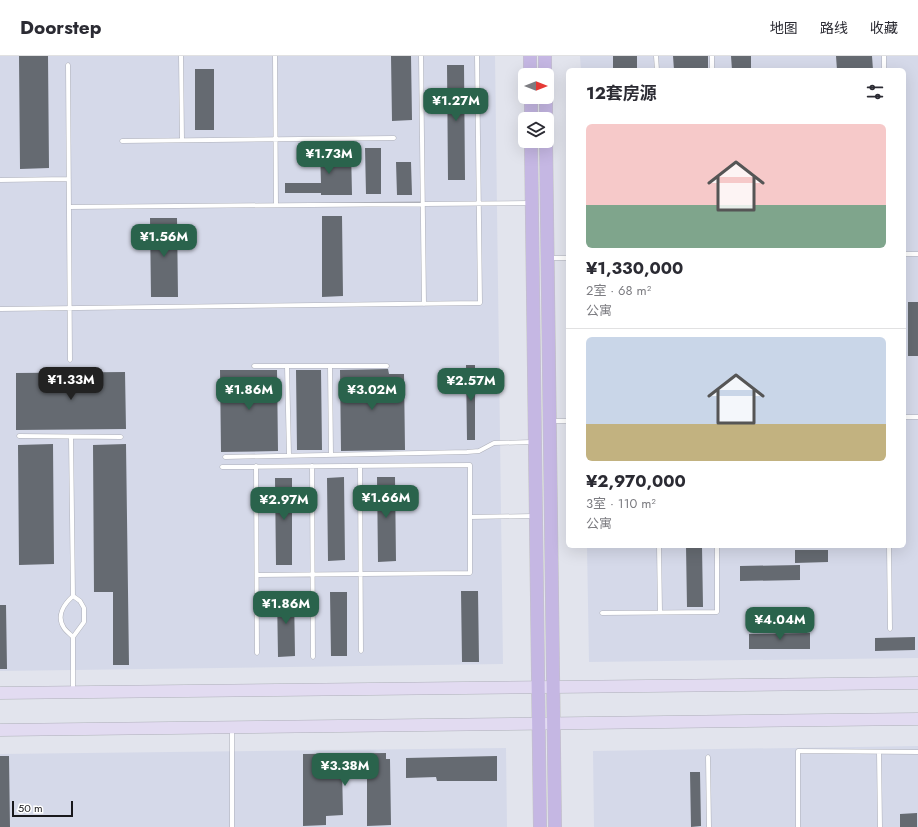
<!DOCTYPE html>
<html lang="zh">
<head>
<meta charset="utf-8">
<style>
	body { margin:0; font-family:Jost,"Noto Sans SC",sans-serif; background:#f7f7f7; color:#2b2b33; height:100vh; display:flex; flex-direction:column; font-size:15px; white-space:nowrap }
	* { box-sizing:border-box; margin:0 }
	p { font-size:13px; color:#7c7c81 }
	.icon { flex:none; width:22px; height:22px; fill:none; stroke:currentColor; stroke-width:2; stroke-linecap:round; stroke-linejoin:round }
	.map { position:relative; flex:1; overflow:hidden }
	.drawer { position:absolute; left:566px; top:12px; width:340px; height:480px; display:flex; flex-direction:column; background:#fff; border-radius:6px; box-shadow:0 4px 16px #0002 }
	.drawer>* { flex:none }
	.needle { width:26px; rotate:90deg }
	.tools { position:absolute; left:518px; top:12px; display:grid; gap:8px }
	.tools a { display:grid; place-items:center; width:36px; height:36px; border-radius:6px; background:#fff; box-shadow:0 4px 16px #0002; font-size:20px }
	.scale { position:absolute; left:12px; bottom:10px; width:61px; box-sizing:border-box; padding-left:4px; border:2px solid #18181c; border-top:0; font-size:11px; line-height:14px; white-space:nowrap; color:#18181c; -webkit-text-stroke:3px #fff; paint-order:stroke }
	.price { position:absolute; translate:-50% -34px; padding:0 9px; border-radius:8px; background:#2a634c; color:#fff; font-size:13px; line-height:26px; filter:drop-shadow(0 1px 2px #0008) }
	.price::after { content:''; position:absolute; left:50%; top:24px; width:12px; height:9px; margin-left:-6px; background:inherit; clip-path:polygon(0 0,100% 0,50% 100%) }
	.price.selected { background:#222; color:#fff }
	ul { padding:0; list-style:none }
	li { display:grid; align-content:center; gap:8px; height:212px; padding:0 20px }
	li+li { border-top:1px solid #e1e1e2 }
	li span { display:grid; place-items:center; height:124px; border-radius:6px; color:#555 }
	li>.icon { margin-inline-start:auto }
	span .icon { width:72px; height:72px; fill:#fffc; stroke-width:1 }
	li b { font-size:17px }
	h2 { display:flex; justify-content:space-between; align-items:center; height:48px; padding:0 20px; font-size:17px }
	header { display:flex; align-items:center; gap:24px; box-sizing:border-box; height:56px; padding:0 20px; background:#fff; border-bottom:1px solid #e1e1e2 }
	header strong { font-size:19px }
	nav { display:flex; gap:22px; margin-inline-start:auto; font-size:14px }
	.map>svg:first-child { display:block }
	.built { fill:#d5d9e9 }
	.building { fill:#656a71 }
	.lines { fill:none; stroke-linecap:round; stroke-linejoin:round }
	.lane-casing { stroke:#aeb0b9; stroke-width:5 }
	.secondary-casing { stroke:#aeb0b9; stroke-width:13 }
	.primary-casing { stroke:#c3c3c4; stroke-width:14 }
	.lane { stroke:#fff; stroke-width:4 }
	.secondary { stroke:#e2dbf1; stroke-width:12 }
	.primary { stroke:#c5b7e3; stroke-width:13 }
</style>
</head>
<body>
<header>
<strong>Doorstep</strong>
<nav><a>地图</a><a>路线</a><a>收藏</a></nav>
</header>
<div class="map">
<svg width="918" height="771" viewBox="0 0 918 771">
	<rect width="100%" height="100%" fill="#e2e4ed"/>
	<path class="built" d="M0,0h495l8,608 -503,7z
		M580,0h338v602l-329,4 -2,-116h317v-476h-323z
		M918,690v81h-324l-1,-76z
		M506,692l1,79h-507v-73z"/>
	<path class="building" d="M19,0h29l1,112 -29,1z
		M391,0h20l1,64 -20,1z
		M613,0h24v14h-24z
		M673,0h35v14h-34z
		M731,0h20v14h-19z
		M836,0h36l1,14h-36z
		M447,9h17l1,115h-17z
		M195,13h19v61h-19z
		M365,92h16v46h-15z
		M320,93h31l1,46h-31v-2h-36v-10h36z
		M396,106h15l1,33h-15z
		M322,160h20l1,80 -21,1z
		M150,162h27l1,79h-27z
		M908,246h10v54h-10z
		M466,309h9v75h-8z
		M388,313l1,5h15l1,76 -64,1 -1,-81z
		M220,314h57l1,81 -57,1z
		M296,314h25l1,80h-25z
		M125,316l1,57 -110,1v-57z
		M53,388l1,120 -35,1 -1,-120z
		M126,388l3,221h-16v-73h-19l-1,-147z
		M344,421l1,83 -17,1 -1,-83z
		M377,421h18l1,84 -18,1z
		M275,422h17v87h-16z
		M686,490h16l1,61h-16z
		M795,494h33v12l-33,1z
		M800,509v15l-60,1v-15z
		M461,535h17l1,71h-17z
		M330,536h17v64h-16z
		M294,537l1,63 -17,1 -1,-63z
		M0,549h6l1,64h-7z
		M810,577v16h-61v-15z
		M915,581v13l-40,1v-13z
		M386,697v6h4l1,66 -24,1v-60l-25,1 1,48 -17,1v9l-23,1v-72z
		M0,700h9l1,71h-10z
		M497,700v25h-60l-1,-4 -30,1v-20z
		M690,716h10l1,54 -10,1z
		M917,757v14h-17v-13z"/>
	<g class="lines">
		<defs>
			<path id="lane" d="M181,0l1,84
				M275,0l1,149
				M421,0l3,248
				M656,0l1,14
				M712,0v14
				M884,0v14
				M68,9l2,295
				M122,85l272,-3
				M0,124l69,-1
				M69,151l460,-4
				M904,198h14
				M550,202h18
				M0,253l480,-6 -3,-247
				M254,310h133
				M287,310l2,89
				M330,310l1,89
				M904,361h14
				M552,365h16
				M19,380l102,1
				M71,381l2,159c-9,8 -17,20 -9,32 2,3 6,6 9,9
				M225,401l242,-5 12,-1 15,-8 38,-1
				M256,410l1,187
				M312,410l1,191
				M360,410l1,185
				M222,411l248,-2v108l-213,2
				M470,461l63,-1
				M659,490l1,66
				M889,490l1,83
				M73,540l7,5 4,7v14l-11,15v54
				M602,557l115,-1v-66
				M232,672v99
				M879,696l1,75
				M708,701l1,70
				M798,771v-76l120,1"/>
			<path id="secondary" d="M0,637l918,-10
				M0,674l918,-11"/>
			<path id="primary" d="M530,0v19
				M545,0v19
				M531,41v22
				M546,41v22
				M531,85l9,686
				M546,85l9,686"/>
		</defs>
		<use href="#lane" class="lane-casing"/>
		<use href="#secondary" class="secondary-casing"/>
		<use href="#primary" class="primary-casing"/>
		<use href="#lane" class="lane"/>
		<use href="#secondary" class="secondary"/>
		<use href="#primary" class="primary"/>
	</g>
</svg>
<div class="tools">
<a><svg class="needle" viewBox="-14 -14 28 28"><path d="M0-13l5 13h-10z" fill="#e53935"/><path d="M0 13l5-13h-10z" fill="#7c7c81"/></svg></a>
<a><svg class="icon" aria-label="layers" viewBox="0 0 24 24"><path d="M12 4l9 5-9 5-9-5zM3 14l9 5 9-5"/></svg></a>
</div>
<div class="scale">50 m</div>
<b class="price" style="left:456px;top:66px">¥1.27M</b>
<b class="price" style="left:329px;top:119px">¥1.73M</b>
<b class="price" style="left:164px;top:202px">¥1.56M</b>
<b class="price selected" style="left:71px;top:345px">¥1.33M</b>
<b class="price" style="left:471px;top:346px">¥2.57M</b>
<b class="price" style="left:249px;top:355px">¥1.86M</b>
<b class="price" style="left:372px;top:355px">¥3.02M</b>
<b class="price" style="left:386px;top:463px">¥1.66M</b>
<b class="price" style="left:284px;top:465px">¥2.97M</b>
<b class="price" style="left:286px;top:569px">¥1.86M</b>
<b class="price" style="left:780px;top:585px">¥4.04M</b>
<b class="price" style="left:345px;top:731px">¥3.38M</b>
<section class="drawer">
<h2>12套房源<svg class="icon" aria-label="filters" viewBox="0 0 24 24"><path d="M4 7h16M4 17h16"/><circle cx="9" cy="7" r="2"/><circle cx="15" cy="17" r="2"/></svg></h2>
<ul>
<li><span style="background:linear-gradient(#f6c9c9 65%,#7fa58c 0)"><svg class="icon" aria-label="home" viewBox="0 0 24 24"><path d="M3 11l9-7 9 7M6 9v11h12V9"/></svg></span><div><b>¥1,330,000</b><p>2室 · 68 m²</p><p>公寓</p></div></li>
<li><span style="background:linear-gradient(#c9d6e8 70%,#c2b280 0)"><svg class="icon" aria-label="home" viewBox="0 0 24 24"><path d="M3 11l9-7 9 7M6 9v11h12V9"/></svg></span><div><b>¥2,970,000</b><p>3室 · 110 m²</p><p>公寓</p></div></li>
</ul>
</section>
</div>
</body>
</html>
